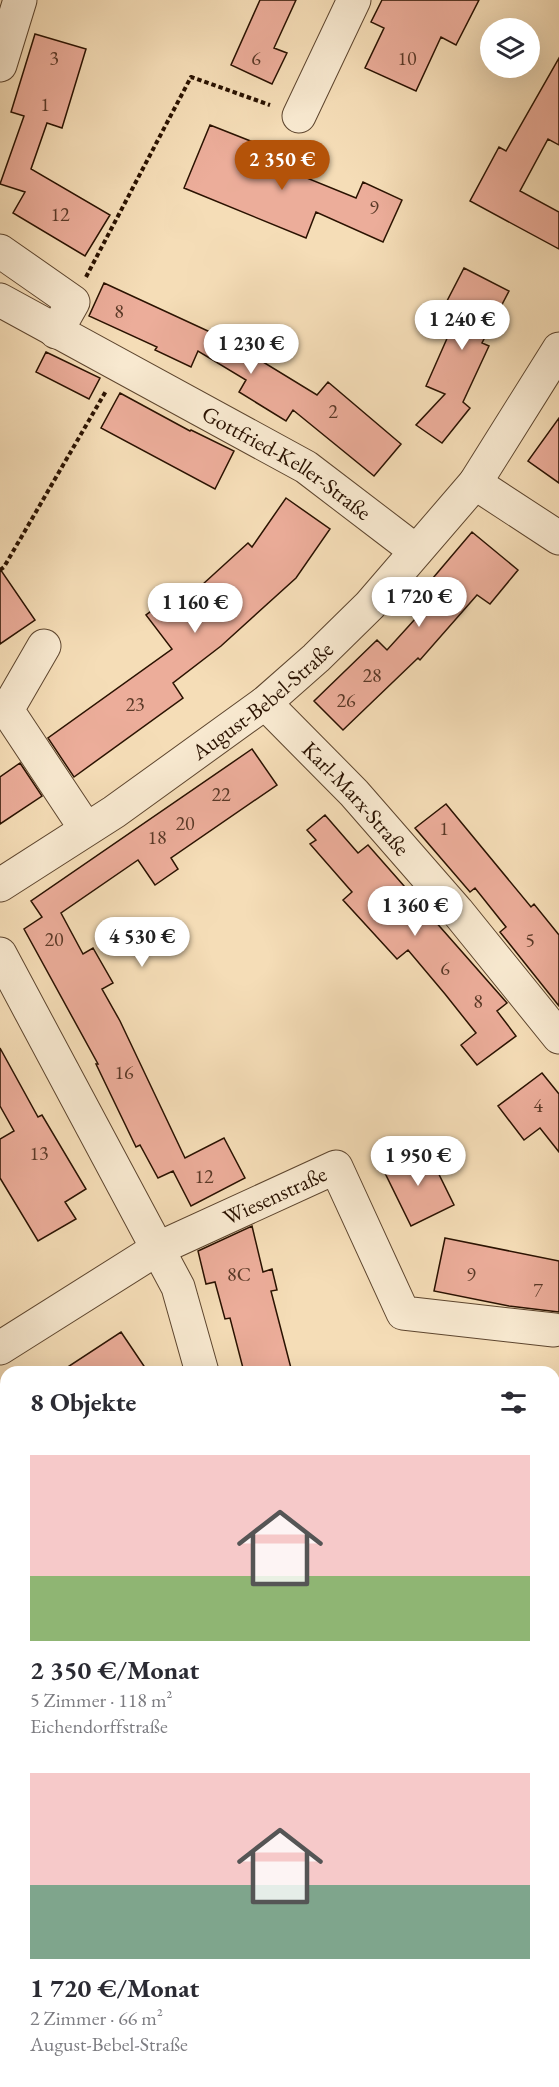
<!DOCTYPE html>
<html lang="de">
<head>
<meta charset="utf-8">
<style>
	body { margin:0; font-family:"EB Garamond",serif; background:#f2f2f3; color:#2b2b33; height:100vh; display:flex; flex-direction:column; font-size:22px; white-space:nowrap }
	* { box-sizing:border-box; margin:0 }
	p { font-size:20px; color:#7c7c81 }
	.icon { flex:none; width:33px; height:33px; fill:none; stroke:currentColor; stroke-width:2; stroke-linecap:round; stroke-linejoin:round }
	.map { position:relative; flex:1; overflow:hidden }
	.side { position:absolute; left:0px; top:1366px; width:560px; height:722px; display:flex; flex-direction:column; background:#fff; border-radius:18px 18px 0 0; box-shadow:0 6px 24px #0002 }
	.side>* { flex:none }
	.tools { position:absolute; left:480px; top:18px; display:grid; gap:12px }
	.tools a { display:grid; place-items:center; width:60px; height:60px; border-radius:50%; background:#fff; box-shadow:0 6px 24px #0002; font-size:30px }
	.price { position:absolute; translate:-50% -51px; padding:0 14px; border-radius:21px; background:#fff; color:#222; font-size:20px; line-height:39px; filter:drop-shadow(0 2px 3px #0008) }
	.price::after { content:''; position:absolute; left:50%; top:36px; width:18px; height:14px; margin-left:-9px; background:inherit; clip-path:polygon(0 0,100% 0,50% 100%) }
	.price.selected { background:#b45309; color:#fff }
	ul { padding:0; list-style:none }
	li { display:grid; align-content:center; gap:12px; height:318px; padding:0 30px }
	li span { display:grid; place-items:center; height:186px; border-radius:0px; color:#555 }
	li>.icon { margin-inline-start:auto }
	span .icon { width:108px; height:108px; fill:#fffc; stroke-width:1 }
	li b { font-size:26px }
	h2 { display:flex; justify-content:space-between; align-items:center; height:72px; padding:0 30px; font-size:26px }
	.map>svg:first-child { display:block }
	.building { fill:#ecad9a; stroke:#2a1201; stroke-width:1.5 }
	.lines { fill:none; stroke-linecap:round; stroke-linejoin:round }
	.minor-casing { stroke:#5d452e; stroke-width:35 }
	.path { stroke:#2a1201; stroke-width:4; stroke-dasharray:4.5 3; stroke-linecap:butt }
	.minor { stroke:#f8e9d0; stroke-width:33 }
	.labels { text-anchor:middle; dominant-baseline:central; stroke-width:5; stroke-linejoin:round; paint-order:stroke }
	.number-label { font-size:20px; fill:#5a3927 }
	.street-label { font-size:22px; fill:#2a1201; stroke:#f8e9d0 }
</style>
</head>
<body>
<div class="map">
<svg width="559" height="2087" viewBox="0 0 559 2087">
	<rect width="100%" height="100%" fill="#f5ddb7"/>
	<filter id="stains"><feTurbulence type="fractalNoise" baseFrequency=".00333" numOctaves="4"/><feColorMatrix values="0 0 0 0 .2 0 0 0 0 .09 0 0 0 0 .02 0 0 0 .5 -.17"/></filter>
	<radialGradient id="worn" r=".72"><stop offset=".6" stop-color="#630" stop-opacity="0"/><stop offset="1" stop-color="#630" stop-opacity=".3"/></radialGradient>
	<path class="building" d="M260,0h36l-22,48 13,5 -15,31 -41,-19z
		M382,0h97l-23,45 -15,-8 -25,54 -51,-23 19,-40 -13,-6z
		M35,34l51,15 -24,79 -15,-5 -16,46 79,46 -25,41 -72,-43 12,-21 -25,-8 24,-68 -13,-4z
		M559,58v87l-11,-6 -28,52 39,21v37l-89,-48 29,-54 7,4z
		M210,125l43,17 -5,12 108,44 7,-16 39,18 -19,42 -67,-30 -10,26 -122,-50z
		M464,268l45,23 -27,52 7,3 -26,56 7,6 -28,35 -26,-18 29,-31 -19,-8 34,-77 -13,-8z
		M104,283l132,61 8,-13 28,17 -9,14 54,33 11,-13 73,62 -27,32 -81,-66 -7,11 -47,-29 7,-12 -48,-29 -7,16 -36,-17 2,-3 -68,-31z
		M46,352l54,26 -11,21 -53,-27z
		M120,393l70,38 1,-1 43,21 -19,38 -114,-61z
		M559,418v65l-31,-22z
		M286,498l44,31 -34,49 -75,68 -48,37 10,15 -109,79 -26,-39 124,-89 -26,-34 38,-28 7,8 57,-52 4,4z
		M472,532l46,38 -28,34 -13,-9 -57,65 -2,-2 -75,72 -29,-29 63,-61 10,10 39,-43 -10,-9z
		M0,569l35,51 -35,24z
		M252,749l25,36 -106,73 7,11 -23,16 -17,-25 -77,53 22,41 10,-6 20,35 -11,6 18,32 65,137 39,-20 21,40 -54,28 -18,-35 -15,7 -18,-33 -4,2 -40,-83h2l-74,-135 18,-12 -11,-16z
		M20,763l22,33 -42,28v-47z
		M446,804l85,103 3,-3 25,31v71l-59,-74 6,-5 -31,-39 -5,4 -55,-64z
		M325,815l33,38 10,-8 139,158 -10,8 19,25 -39,29 -16,-20 15,-12 -31,-39 -37,-44 -11,9 -54,-59 9,-8 -42,-48 6,-4 -9,-10z
		M0,1048l38,69 4,-2 44,74 -21,13 11,17 -38,22 -38,-63v-39l14,-8 -14,-25z
		M542,1073l17,21v58l-19,-24 -16,12 -26,-34z
		M426,1148l28,57 -43,21 -28,-57z
		M252,1226l11,46 9,-3 5,21 -6,1 21,81h-48l-14,-54 -5,1 -10,-37 -9,2 -8,-33z
		M445,1238l114,23v51l-50,-6 -75,-15z
		M121,1332l27,40h-88z"/>
	<g class="lines">
		<defs>
			<g id="minor">
				<path d="M0,65l20,-65"/>
				<path d="M299,116l55,-116"/>
				<path d="M0,251l73,51 -17,30"/>
				<path id="s1" d="M0,300l306,167 110,84"/>
				<path d="M475,483l84,55"/>
				<path d="M44,646l-37,64 79,119"/>
				<path id="s2" d="M265,703l89,90 103,118 102,126"/>
				<path id="s3" d="M0,885l114,-73 151,-109 51,-45 54,-53 105,-122 84,-134"/>
				<path d="M0,954l178,333 24,85"/>
				<path id="s4" d="M0,1348l157,-99 179,-82 67,146 151,17"/>
				<path d="M554,1475l5,-12"/>
				<path d="M554,1663h5"/>
				<path d="M0,1833l6,-4"/>
				<path d="M554,1928l5,1"/>
				<path d="M554,2022l5,1"/>
				<path d="M412,2082l1,5"/>
			</g>
		</defs>
		<use href="#minor" class="minor-casing"/>
		<path class="path" d="M86,277l105,-200 79,28
			M0,570l4,-3 102,-176"/>
		<use href="#minor" class="minor"/>
	</g>
	<g class="labels">
		<g class="number-label">
			<text x="54" y="58">3</text>
			<text x="256" y="58">6</text>
			<text x="407" y="58">10</text>
			<text x="45" y="104">1</text>
			<text x="374" y="207">9</text>
			<text x="60" y="214">12</text>
			<text x="119" y="311">8</text>
			<text x="333" y="411">2</text>
			<text x="372" y="675">28</text>
			<text x="346" y="700">26</text>
			<text x="135" y="704">23</text>
			<text x="221" y="794">22</text>
			<text x="185" y="823">20</text>
			<text x="444" y="828">1</text>
			<text x="157" y="837">18</text>
			<text x="54" y="939">20</text>
			<text x="530" y="940">5</text>
			<text x="445" y="968">6</text>
			<text x="478" y="1001">8</text>
			<text x="124" y="1072">16</text>
			<text x="538" y="1105">4</text>
			<text x="39" y="1153">13</text>
			<text x="204" y="1176">12</text>
			<text x="239" y="1274">8C</text>
			<text x="471" y="1274">9</text>
			<text x="538" y="1290">7</text>
		</g>
		<g class="street-label">
			<text stroke="none"><textPath href="#s1" startOffset="330">Gottfried-Keller-Straße</textPath></text>
			<text stroke="none"><textPath href="#s3" startOffset="321">August-Bebel-Straße</textPath></text>
			<text stroke="none"><textPath href="#s2" startOffset="132">Karl-Marx-Straße</textPath></text>
			<text stroke="none"><textPath href="#s4" startOffset="315">Wiesenstraße</textPath></text>
		</g>
	</g>
	<rect width="100%" height="100%" filter="url(#stains)"/>
	<rect width="100%" height="100%" fill="url(#worn)"/>
</svg>
<div class="tools">
<a><svg class="icon" aria-label="layers" viewBox="0 0 24 24"><path d="M12 4l9 5-9 5-9-5zM3 14l9 5 9-5"/></svg></a>
</div>
<b class="price selected" style="left:282px;top:191px">2 350 €</b>
<b class="price" style="left:462px;top:351px">1 240 €</b>
<b class="price" style="left:251px;top:375px">1 230 €</b>
<b class="price" style="left:419px;top:628px">1 720 €</b>
<b class="price" style="left:195px;top:634px">1 160 €</b>
<b class="price" style="left:415px;top:937px">1 360 €</b>
<b class="price" style="left:142px;top:968px">4 530 €</b>
<b class="price" style="left:418px;top:1187px">1 950 €</b>
<section class="side">
<h2>8 Objekte<svg class="icon" aria-label="filters" viewBox="0 0 24 24"><path d="M4 7h16M4 17h16"/><circle cx="9" cy="7" r="2"/><circle cx="15" cy="17" r="2"/></svg></h2>
<ul>
<li><span style="background:linear-gradient(#f6c9c9 65%,#8fb573 0)"><svg class="icon" aria-label="home" viewBox="0 0 24 24"><path d="M3 11l9-7 9 7M6 9v11h12V9"/></svg></span><div><b>2 350 €/Monat</b><p>5 Zimmer · 118 m²</p><p>Eichendorffstraße</p></div></li>
<li><span style="background:linear-gradient(#f6c9c9 60%,#7fa58c 0)"><svg class="icon" aria-label="home" viewBox="0 0 24 24"><path d="M3 11l9-7 9 7M6 9v11h12V9"/></svg></span><div><b>1 720 €/Monat</b><p>2 Zimmer · 66 m²</p><p>August-Bebel-Straße</p></div></li>
</ul>
</section>
</div>
</body>
</html>
